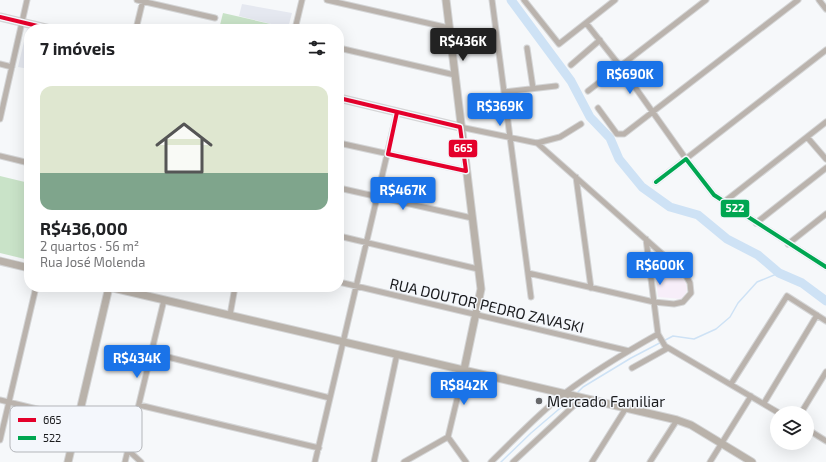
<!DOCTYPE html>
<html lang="pt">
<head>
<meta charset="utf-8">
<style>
	body { margin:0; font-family:"Exo 2",sans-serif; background:#f6f6f6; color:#202124; height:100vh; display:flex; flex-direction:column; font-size:15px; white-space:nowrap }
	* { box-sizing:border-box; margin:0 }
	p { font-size:13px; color:#757577 }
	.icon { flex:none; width:22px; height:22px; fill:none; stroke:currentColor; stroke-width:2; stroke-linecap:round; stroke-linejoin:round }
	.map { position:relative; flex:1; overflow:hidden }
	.drawer { position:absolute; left:24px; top:24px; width:320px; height:268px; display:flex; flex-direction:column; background:#fff; border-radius:16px; box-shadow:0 4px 16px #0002 }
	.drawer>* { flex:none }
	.buttons { position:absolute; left:770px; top:406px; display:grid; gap:8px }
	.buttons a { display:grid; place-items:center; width:44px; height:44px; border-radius:50%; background:#fff; box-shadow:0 4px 16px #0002; font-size:20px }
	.price { position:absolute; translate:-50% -34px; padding:0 9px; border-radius:4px; background:#1a73e8; color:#fff; font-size:13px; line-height:26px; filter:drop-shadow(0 1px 2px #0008) }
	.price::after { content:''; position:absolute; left:50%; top:24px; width:12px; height:9px; margin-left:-6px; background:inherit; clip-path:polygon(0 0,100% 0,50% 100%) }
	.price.on { background:#222; color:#fff }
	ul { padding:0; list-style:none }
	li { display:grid; align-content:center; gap:8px; height:212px; padding:0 16px }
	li+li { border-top:1px solid #e0e0e0 }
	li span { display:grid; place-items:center; height:124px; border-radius:12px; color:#555 }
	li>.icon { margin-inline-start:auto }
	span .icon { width:72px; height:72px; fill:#fffc; stroke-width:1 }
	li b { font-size:17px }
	h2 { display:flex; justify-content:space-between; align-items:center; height:48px; padding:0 16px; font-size:17px }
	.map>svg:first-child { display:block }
	.built { fill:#e5e8f0 }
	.medical { fill:#f7eef9 }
	.green { fill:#c9e3c8 }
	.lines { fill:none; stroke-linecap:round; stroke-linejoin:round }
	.stream { stroke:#cee2f5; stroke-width:1.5 }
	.river { stroke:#cee2f5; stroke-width:9 }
	.street-casing { stroke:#d4d5d6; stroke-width:7 }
	.secondary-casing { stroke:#d4d5d6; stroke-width:9 }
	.street { stroke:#bab3ad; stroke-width:5 }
	.secondary { stroke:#b9b2aa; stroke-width:7 }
	.bus-1-casing { stroke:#f4f7fc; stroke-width:7 }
	.bus-2-casing { stroke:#f4f7fc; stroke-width:7 }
	.bus-1 { stroke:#e4002b; stroke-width:4 }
	.bus-2 { stroke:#00a651; stroke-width:4 }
	.poi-dot { fill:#67686a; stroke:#f4f7fc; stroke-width:1.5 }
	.labels { text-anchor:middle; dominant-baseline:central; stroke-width:3; stroke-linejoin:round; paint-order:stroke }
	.street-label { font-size:15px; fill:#1a1b1d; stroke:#f4f7fc }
	.poi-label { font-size:15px; fill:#1a1b1d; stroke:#f4f7fc; text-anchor:start }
	.key { fill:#f4f7fc; stroke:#b3b5b9; stroke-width:1 }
	.key-label { font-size:11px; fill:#1a1b1d }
	.line-badge { stroke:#f4f7fc; stroke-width:1.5 }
	.badge-label { font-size:11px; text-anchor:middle; font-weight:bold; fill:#fff }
</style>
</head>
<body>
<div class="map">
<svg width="826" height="462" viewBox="0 0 826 462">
	<rect width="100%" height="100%" fill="#f6f8fa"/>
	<path class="built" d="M242,4l50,9 -4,15 -49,-12z
		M27,29l2,1v39l-11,-2z"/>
	<path class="medical" d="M654,254l32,28 1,9 -5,8 -24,-2z"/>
	<path class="green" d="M223,13l65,15v1h-69z
		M0,176l29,7v77l-29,-7z"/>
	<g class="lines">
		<path class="stream" d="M576,394l7,-7 48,-29 42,-22 21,3 22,-10 14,-12 8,-14 19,-21 22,-9
			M501,462l30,-29 41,-35"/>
		<path class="river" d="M511,0l60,81 19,36 20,21 9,21 23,28 28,20 28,8 29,24 31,16 21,18 23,10 24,18"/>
		<defs>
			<path id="street" d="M137,0l78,18
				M327,0l122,28
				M492,0l39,297
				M524,0l35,44 56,-44
				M819,0l7,9
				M586,23l34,43 66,93 28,36 112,72
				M136,29l7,-29
				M295,29l7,-29
				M339,48l116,27
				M527,48l6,40
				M0,64l12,3
				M571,65l29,-25
				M588,91l118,-91
				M504,92l52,-6
				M598,108l19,26h7l174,-134
				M0,119l27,-119
				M460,127l77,16 23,-6 21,-13
				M807,137l19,22
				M339,143l127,28
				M0,156l29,7
				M576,177l15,111
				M656,182l170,-132
				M339,188l133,30
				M724,202l102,-80
				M756,223l70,-55
				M339,236l139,33
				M646,239l12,95 7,12 114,67
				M788,244l38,-30
				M528,273l126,29 20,2 9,-2 8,-9 -1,-10 -5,-9 -148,-131
				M339,282l290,69
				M230,315l5,-28
				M152,353l178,45
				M632,368l36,-20
				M464,370l-16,67 18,25
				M731,384l56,-88 39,25
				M0,400l78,19
				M764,403l53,-88
				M139,405l180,43
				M81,407l60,55
				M801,413l25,-41
				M807,429l19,12
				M0,440l36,-153
				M125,462l39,-162
				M315,462l82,-350
				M374,462l23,-108
				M404,462l44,-25
				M491,462c24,-23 47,-48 74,-69 29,-22 61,-41 93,-59
				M513,462l69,-64
				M592,462l34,-54
				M650,462l27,-42
				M710,462l41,-66"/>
			<path id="secondary" d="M446,0l35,289 -17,81
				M0,17l50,12
				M339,98l121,29
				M0,261l29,7
				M109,287l568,133 14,5 61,37
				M68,462l41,-175"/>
		</defs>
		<use href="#street" class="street-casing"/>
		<use href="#secondary" class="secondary-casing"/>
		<use href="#street" class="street"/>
		<use href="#secondary" class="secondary"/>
		<defs>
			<path id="bus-1" d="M0,17l50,12
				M339,98l121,29 6,44 -78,-17 9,-42"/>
			<path id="bus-2" d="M656,182l30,-23 28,36 112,72"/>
		</defs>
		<use href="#bus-1" class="bus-1-casing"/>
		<use href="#bus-2" class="bus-2-casing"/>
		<use href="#bus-1" class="bus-1"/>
		<use href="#bus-2" class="bus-2"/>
	</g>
	<circle class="poi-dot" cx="539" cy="401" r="4"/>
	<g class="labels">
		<g class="street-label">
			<text transform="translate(487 305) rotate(13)">RUA DOUTOR PEDRO ZAVASKI</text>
		</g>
		<g class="poi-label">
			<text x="547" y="401">Mercado Familiar</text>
		</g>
	</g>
	<rect x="10" y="406" width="132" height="46" rx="6" class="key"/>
	<rect x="18" y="418" width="18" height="4" fill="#e4002b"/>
	<rect x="18" y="436" width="18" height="4" fill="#00a651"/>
	<g class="key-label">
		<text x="43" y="424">665</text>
		<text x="43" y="442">522</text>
	</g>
	<g class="line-badge">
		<rect x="448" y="139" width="30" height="19" rx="4" fill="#e4002b"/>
		<rect x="720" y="199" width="30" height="19" rx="4" fill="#00a651"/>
	</g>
	<g class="badge-label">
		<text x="463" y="152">665</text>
		<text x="735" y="212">522</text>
	</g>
</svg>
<div class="buttons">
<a><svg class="icon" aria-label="layers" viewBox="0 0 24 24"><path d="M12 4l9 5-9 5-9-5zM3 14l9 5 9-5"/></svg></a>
</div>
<b class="price on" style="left:463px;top:62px">R$436K</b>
<b class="price" style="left:630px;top:95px">R$690K</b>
<b class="price" style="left:500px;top:127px">R$369K</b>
<b class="price" style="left:403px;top:211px">R$467K</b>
<b class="price" style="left:660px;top:286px">R$600K</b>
<b class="price" style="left:137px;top:379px">R$434K</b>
<b class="price" style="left:464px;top:406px">R$842K</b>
<section class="drawer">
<h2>7 imóveis<svg class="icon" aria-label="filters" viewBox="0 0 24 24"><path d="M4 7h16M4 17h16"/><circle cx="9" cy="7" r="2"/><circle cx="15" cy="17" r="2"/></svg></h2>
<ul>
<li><span style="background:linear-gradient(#dfe7d0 70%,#7fa58c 0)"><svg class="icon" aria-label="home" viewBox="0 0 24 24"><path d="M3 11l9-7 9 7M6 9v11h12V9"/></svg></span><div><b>R$436,000</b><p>2 quartos · 56 m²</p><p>Rua José Molenda</p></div></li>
</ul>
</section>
</div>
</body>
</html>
